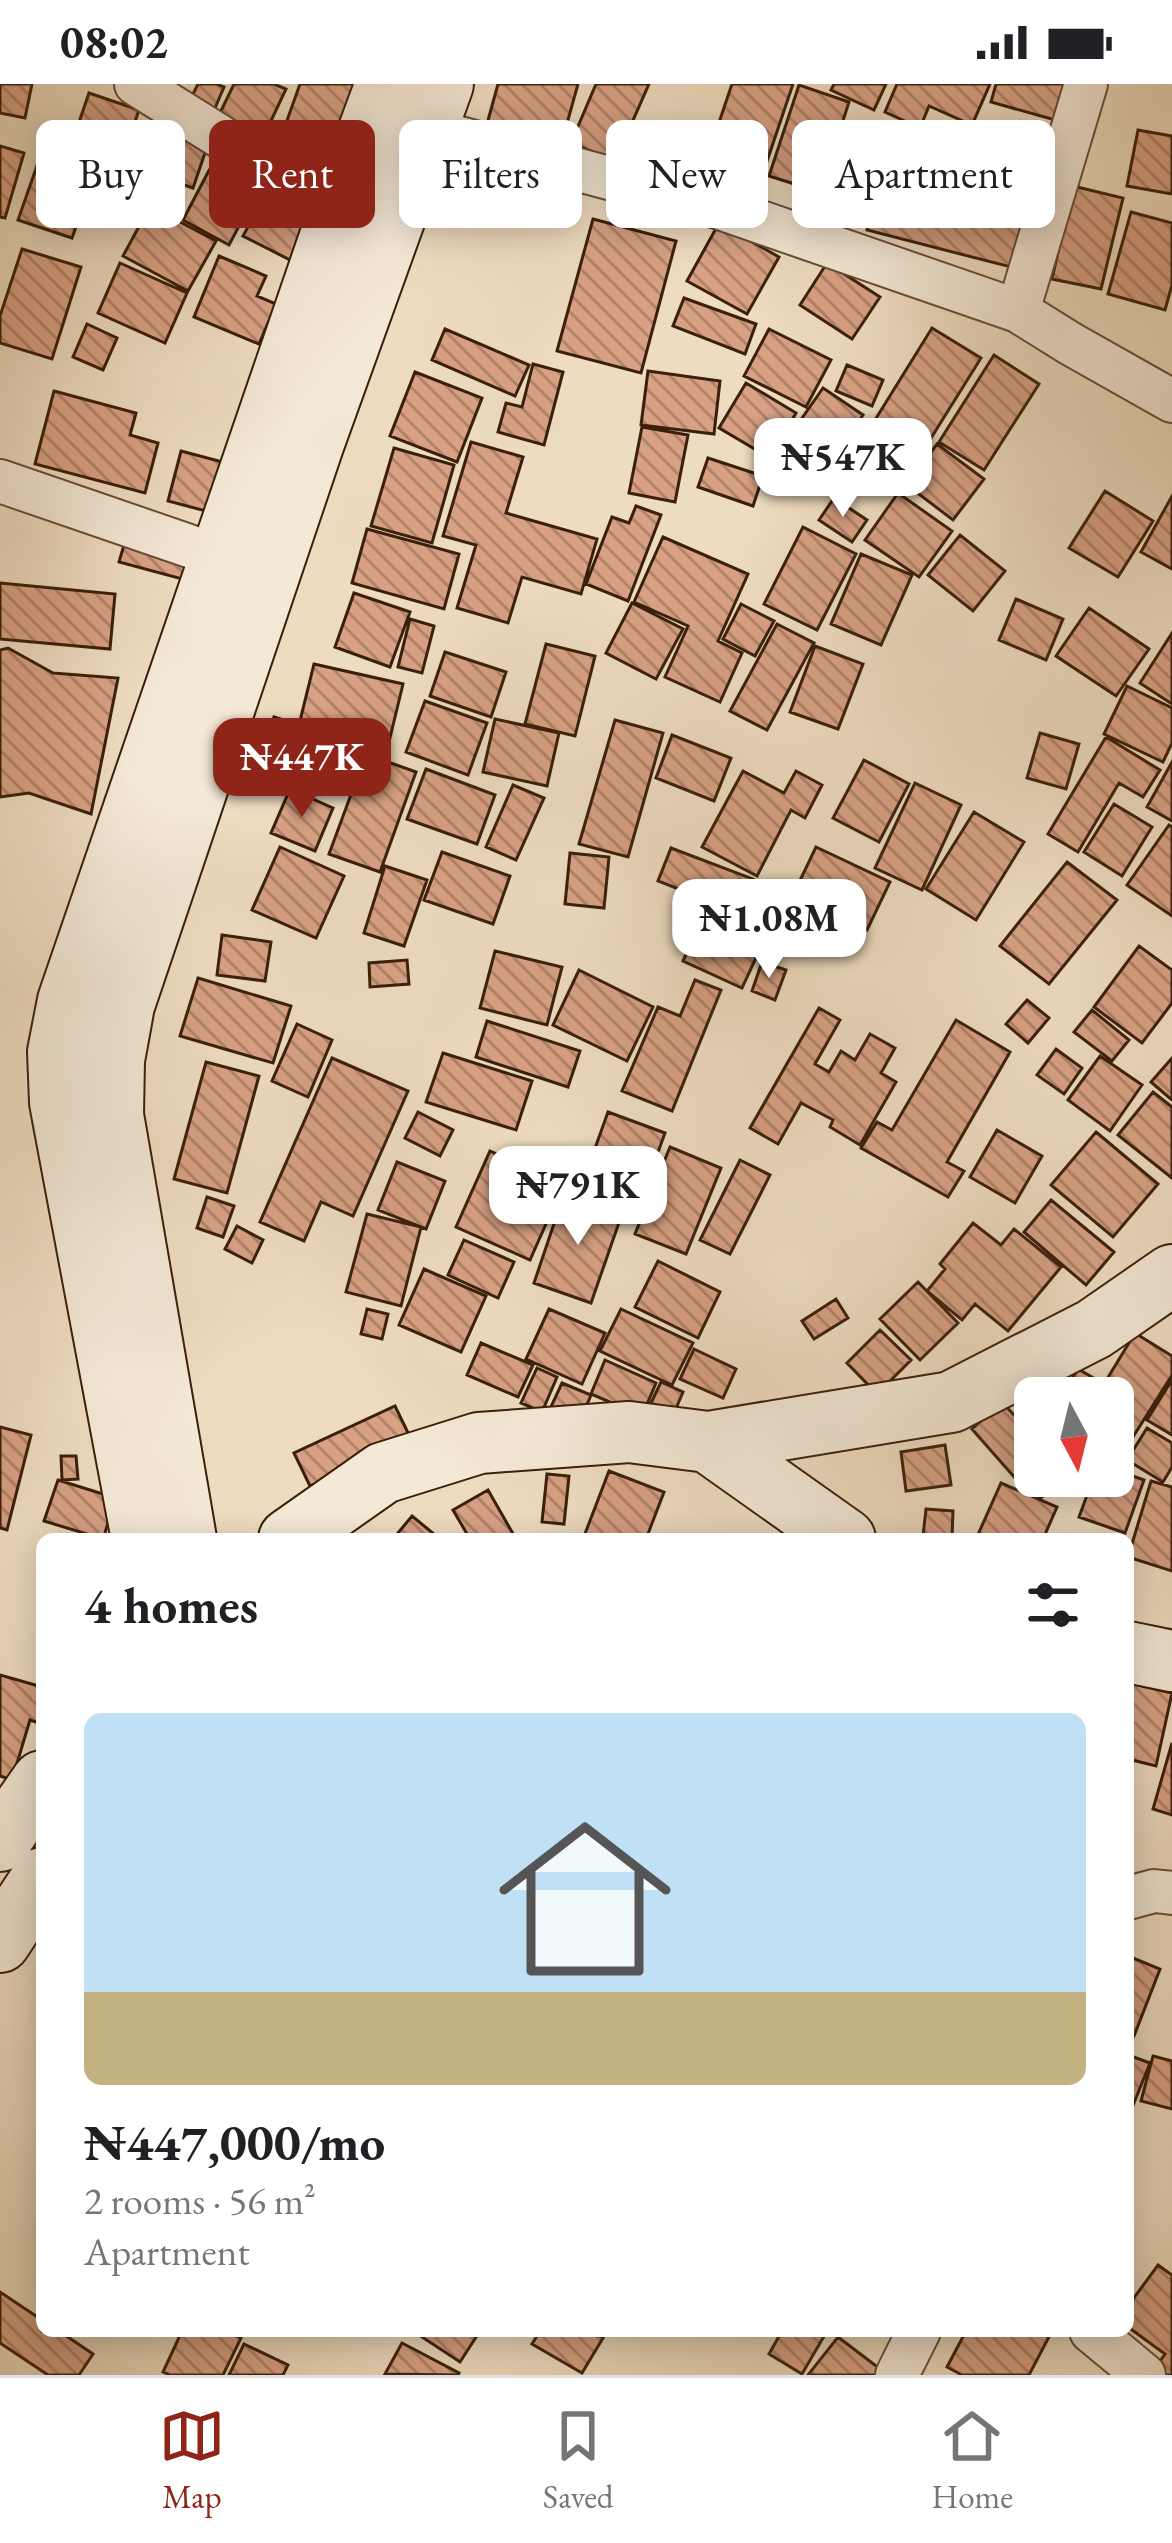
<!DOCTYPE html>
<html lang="en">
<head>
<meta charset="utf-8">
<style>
	body { margin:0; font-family:"EB Garamond",serif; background:#f2f2f2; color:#202124; height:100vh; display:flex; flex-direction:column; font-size:45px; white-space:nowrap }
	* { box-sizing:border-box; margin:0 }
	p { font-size:39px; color:#757577 }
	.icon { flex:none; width:66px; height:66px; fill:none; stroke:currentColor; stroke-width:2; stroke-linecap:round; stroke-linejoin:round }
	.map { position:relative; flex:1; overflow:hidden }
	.side { position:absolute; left:36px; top:1449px; width:1098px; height:804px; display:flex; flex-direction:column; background:#fff; border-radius:18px; box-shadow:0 6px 30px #0003 }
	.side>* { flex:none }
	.banner { position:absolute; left:36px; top:36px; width:1101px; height:108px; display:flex; gap:24px }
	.needle { width:78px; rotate:173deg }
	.fabs { position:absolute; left:1014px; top:1293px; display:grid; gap:24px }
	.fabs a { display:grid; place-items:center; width:120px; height:120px; border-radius:18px; background:#fff; box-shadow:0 6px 30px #0003; font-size:60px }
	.price { position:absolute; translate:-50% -102px; padding:0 27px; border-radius:24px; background:#fff; color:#222; font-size:39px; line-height:78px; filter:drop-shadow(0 3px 6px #0008) }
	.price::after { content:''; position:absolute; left:50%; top:72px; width:36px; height:27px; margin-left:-18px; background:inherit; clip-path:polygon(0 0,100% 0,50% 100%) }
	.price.selected { background:#8f2418; color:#fff }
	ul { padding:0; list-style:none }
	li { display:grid; align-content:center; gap:24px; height:636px; padding:0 48px }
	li+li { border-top:3px solid #e0e0e0 }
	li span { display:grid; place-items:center; height:372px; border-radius:18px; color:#555 }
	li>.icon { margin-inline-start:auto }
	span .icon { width:216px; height:216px; fill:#fffc; stroke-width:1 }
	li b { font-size:51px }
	h2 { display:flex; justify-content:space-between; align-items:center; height:144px; padding:0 48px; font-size:51px }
	.chip { padding:0 42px; border-radius:18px; background:#fff; box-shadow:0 6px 30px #0003; font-size:42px; line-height:108px }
	.chip.selected { background:#8f2418; color:#fff }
	.status { display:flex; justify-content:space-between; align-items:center; height:84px; padding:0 60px; background:#fff; direction:ltr }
	.status svg { height:33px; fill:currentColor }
	.dock { display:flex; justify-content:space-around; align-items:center; height:168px; border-top:3px solid #e0e0e0; background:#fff; font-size:33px; color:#757577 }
	.dock a { display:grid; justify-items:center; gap:6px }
	.dock .selected { color:#8f2418 }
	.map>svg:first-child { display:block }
	.building { fill:url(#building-back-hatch); stroke:#3a1f0a; stroke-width:3 }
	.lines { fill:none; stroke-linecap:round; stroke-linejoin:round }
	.street-casing { stroke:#674e38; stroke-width:46 }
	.secondary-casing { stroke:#3a1f0a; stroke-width:64 }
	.street { stroke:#f4e8d6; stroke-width:42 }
	.secondary { stroke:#f4e8d6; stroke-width:60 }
</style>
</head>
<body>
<div class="status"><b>08:02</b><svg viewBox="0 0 49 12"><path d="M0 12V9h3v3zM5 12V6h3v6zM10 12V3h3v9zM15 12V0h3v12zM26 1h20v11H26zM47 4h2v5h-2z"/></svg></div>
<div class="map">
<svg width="1172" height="2291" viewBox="0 0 1172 2291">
	<defs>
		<pattern id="building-back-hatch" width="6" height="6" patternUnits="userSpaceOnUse" patternTransform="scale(3)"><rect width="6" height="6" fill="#d8a184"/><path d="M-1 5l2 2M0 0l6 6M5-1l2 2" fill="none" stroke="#b0836a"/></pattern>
	</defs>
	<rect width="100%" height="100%" fill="#eedcc0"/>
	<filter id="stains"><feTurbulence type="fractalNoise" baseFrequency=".00167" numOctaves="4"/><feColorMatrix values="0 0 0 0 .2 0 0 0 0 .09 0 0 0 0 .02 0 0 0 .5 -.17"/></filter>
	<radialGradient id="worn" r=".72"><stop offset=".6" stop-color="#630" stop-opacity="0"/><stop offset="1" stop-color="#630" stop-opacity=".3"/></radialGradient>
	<path class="building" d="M0,0h32l-7,34 -25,-5z
		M198,0h19l7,3 -12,28 -24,-11z
		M234,0h40l12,5 -24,51 -45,-21z
		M300,0h67l-25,96 -68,-23z
		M498,0h80l-17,61 -74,-21z
		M596,0h53l-34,77 -44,-18z
		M732,0h61l-30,89 -55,-18z
		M834,0h52l-12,26 -43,-20z
		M897,0h93l-18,41 -43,-19 -9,22 -35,-16z
		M996,0h69l-10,36 -64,-18z
		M799,1l50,17 -29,90 -51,-16z
		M89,9l50,17 -15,44 -50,-17z
		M150,38l59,19 -16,47 -61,-21z
		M854,43l34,8 -16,67 -33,-8z
		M1138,46l34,6v58l-45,-8z
		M46,56l112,38 -12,34 -58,-19 -16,45 -54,-18z
		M951,56l35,21 -17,29 -36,-21z
		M0,62l24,7 -19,65 -5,-1z
		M896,72l28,7 -7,26 107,28 -13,50 -144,-37 6,-25 9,2z
		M216,73l47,24 -34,64 -46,-25z
		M1073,102l50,12 -22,91 -49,-10z
		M269,104l52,28 -25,47 -53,-27z
		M150,122l66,35 -28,50 -65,-35z
		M1131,128l41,11v62l-7,25 -57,-16z
		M593,135l83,22 -35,132 -84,-22z
		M719,139l60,34 -32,57 -60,-33z
		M22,165l59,18 -29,92 -52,-16v-27z
		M219,172l47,20 -9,20 19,8 -17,40 -65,-27z
		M120,179l67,30 -22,50 -67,-30z
		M827,179l53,34 -28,42 -52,-34z
		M684,214l72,26 -11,30 -72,-28z
		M87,240l30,14 -14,32 -30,-13z
		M932,244l49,30 -63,101 -48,-31z
		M445,245l84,36 -14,31 -83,-36z
		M769,245l62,31 -25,47 -62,-31z
		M994,271l45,29 -55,86 -45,-28z
		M533,280l30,8 -19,73 -46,-13 8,-29 16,4z
		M847,281l36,15 -11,26 -36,-15z
		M648,287l72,10 -6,53 -73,-9z
		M415,288l67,26 -25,64 -67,-26z
		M746,299l50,30 -26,45 -51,-30z
		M823,304l40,27 -53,76 -40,-27z
		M54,307l82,22 -6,22 28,8 -13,50 -110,-29z
		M642,343l46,8 -13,67 -46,-9z
		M471,358l52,15 -17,56 91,26 -16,55 -59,-17 -14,46 -51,-15 19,-63 -33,-9z
		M937,360l47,35 -31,41 -46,-35z
		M394,364l60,17 -22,78 -61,-17z
		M181,367l53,14 -13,50 -53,-14z
		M708,374l55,18 -10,30 -55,-19z
		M1105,407l48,30 -35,56 -49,-29z
		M898,409l54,38 -33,46 -54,-37z
		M1172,412v73l-31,-17z
		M834,414l33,22 -15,22 -33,-22z
		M636,422l25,9 -33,86 -42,-17 26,-67 17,6z
		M803,443l53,27 -39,76 -53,-26z
		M367,445l92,25 -15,55 -92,-26z
		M960,451l45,36 -32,40 -45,-36z
		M663,453l85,37 -30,67 24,12 -22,49 -55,-25 23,-51 -54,-24z
		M126,454l77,21 -6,24 -78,-21z
		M861,470l51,21 -31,70 -50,-21z
		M0,499l115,11 -5,55 -110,-10z
		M354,509l56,19 -20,55 -55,-20z
		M1016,515l47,20 -17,41 -47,-20z
		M632,519l51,26 -27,50 -50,-26z
		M741,520l33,17 -19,35 -32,-17z
		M1089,524l60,41 -33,47 -60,-40z
		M410,535l24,7 -12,47 -24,-6z
		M777,540l37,19 -47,87 -37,-19z
		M1172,549v71l-32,-21z
		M546,560l49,12 -20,80 -50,-12z
		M815,562l48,18 -25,65 -48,-17z
		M8,564l45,25 65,5 -27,136 -62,-21 -29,4v-147z
		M445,568l61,20 -15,45 -61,-21z
		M314,580l89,20 -14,58 -89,-21z
		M1127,602l45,22v35l-9,19 -59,-28z
		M425,617l62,22 -19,52 -62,-23z
		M274,633l41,13 -16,54 -41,-12z
		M495,635l64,14 -12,53 -64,-14z
		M615,636l48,13 -35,124 -49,-13z
		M1040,649l39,11 -13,45 -39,-11z
		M672,651l59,23 -17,43 -58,-23z
		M1106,653l54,33 -17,27 -24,-14 -41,69 -30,-18z
		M366,670l50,18 -36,100 -51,-18z
		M864,676l45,24 -30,58 -46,-24z
		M1172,678v59l-25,-14z
		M426,685l69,26 -18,49 -70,-25z
		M743,687l41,22 12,-22 26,14 -17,33 -14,-8 -34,66 -55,-29z
		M915,699l46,22 -39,85 -47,-22z
		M513,701l31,13 -28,62 -30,-13z
		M290,705l43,19 -18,43 -44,-18z
		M1114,720l38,23 -30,49 -38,-24z
		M974,728l50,30 -48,78 -50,-31z
		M1169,741l3,2v89l-45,-31z
		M280,763l64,29 -28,62 -64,-28z
		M816,763l74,35 -23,48 -74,-35z
		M671,764l82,31 -13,34 -82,-32z
		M442,768l68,24 -17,48 -69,-24z
		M570,769l39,4 -5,51 -39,-4z
		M1067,778l50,38 -68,84 -49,-38z
		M385,782l42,14 -23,66 -40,-13z
		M709,821l59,27 -26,56 -59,-27z
		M222,851l49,7 -6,39 -48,-6z
		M1139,862l33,24v33l-30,40 -48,-36z
		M495,867l67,16 -15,58 -67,-17z
		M407,876l2,24 -39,3 -1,-24z
		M762,878l24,8 -11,30 -23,-9z
		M579,886l74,37 -26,54 -74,-36z
		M198,894l93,28 -18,57 -93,-27z
		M695,896l26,10 -49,121 -50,-20 36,-84 22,9z
		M1027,916l22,18 -21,25 -22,-19z
		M819,924l21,12 -25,44 14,8 12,-21 14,9 15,-26 25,14 -14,25 15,9 -36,63 -30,-18 3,-7 -32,-17 -23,41 -28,-16z
		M1092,926l37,30 -17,21 -38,-29z
		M956,936l54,32 -63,110 17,9 -16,26 -87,-49 16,-26 15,8z
		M487,937l93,30 -12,36 -92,-30z
		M297,940l35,16 -24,57 -36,-16z
		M1056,965l26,19 -18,26 -27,-19z
		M443,969l89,28 -16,49 -90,-28z
		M1100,972l42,29 -32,46 -42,-31z
		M332,974l76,33 -55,125 -32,-14 -17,39 -44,-19z
		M1172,974v42l-21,-18z
		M206,978l53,14 -32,117 -53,-14z
		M1153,1008l19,15v71l-54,-43z
		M418,1028l35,18 -13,26 -35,-18z
		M608,1028l57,21 -19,52 -57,-20z
		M997,1046l45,26 -27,47 -45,-26z
		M1096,1048l62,52 -45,53 -62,-52z
		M670,1063l51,21 -35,86 -51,-20z
		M490,1067l18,8 -17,37 27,12 8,-17 -25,-10 7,-15 53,24 -31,70 -74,-33z
		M740,1076l30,15 -40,79 -30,-14z
		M397,1078l48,19 -19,48 -48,-19z
		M564,1110l58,20 -31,89 -57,-20z
		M207,1113l27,9 -11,31 -26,-9z
		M1051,1116l63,52 -28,33 -62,-53z
		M367,1130l54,13 -20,79 -55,-14z
		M973,1139l28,22 13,-16 47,38 -53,64 -33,-27 -13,16 -35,-29 18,-22 -5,-5z
		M237,1142l26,14 -11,23 -27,-14z
		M464,1156l50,22 -16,36 -50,-23z
		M658,1177l62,31 -22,46 -63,-31z
		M424,1185l62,27 -25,56 -62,-27z
		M918,1198l40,41 -38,37 -40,-41z
		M836,1215l12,19 -34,21 -12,-18z
		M367,1225l21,5 -6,25 -21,-5z
		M549,1225l56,24 -23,51 -56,-25z
		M621,1225l72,34 -21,42 -72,-34z
		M880,1246l31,30 -34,34 -30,-31z
		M1135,1249l37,23v19l-51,81 -8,-5v-17l4,-6 -4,-2v-28h-45l-6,-3 16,-26 26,15z
		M481,1259l52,22 -15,32 -51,-22z
		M694,1265l42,20 -13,29 -43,-19z
		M605,1276l51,23 -14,33 -51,-22z
		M537,1284l20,9 -15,35 -21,-9z
		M1172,1296v55l-25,-15z
		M661,1298l22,10 -9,21 -23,-10z
		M562,1299l29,12 -11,26 -30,-12z
		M1050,1300l12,14h-27v63l-20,17 -43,-49 30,-27 12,13z
		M395,1322l16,33 -101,47 -16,-33z
		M0,1343l31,8 -24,95 -7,-2z
		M1147,1344l25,15v24l-9,15 -36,-22z
		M945,1361l6,40 -45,6 -5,-39z
		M61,1372h15l2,23 -16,1z
		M1113,1385l31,11 -19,53 -46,-16 15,-41h19z
		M609,1387l55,21 -18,47h-63z
		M1035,1389v3h31l-25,22 -15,-17z
		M547,1390l22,2 -5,48 -22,-2z
		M58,1396l58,18 -13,41 -59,-18z
		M1151,1397l21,6v84l-44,-14z
		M1001,1399l56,24 -14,32h-67z
		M488,1406l28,49h-46l-17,-29z
		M926,1425l27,2 -1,26 -29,-1z
		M412,1432l28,23h-47z
		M0,1591l42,12v37l-12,-4 -18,60 -12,-4z
		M1129,1599l43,10 -16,73 -28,-7z
		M1172,1659v72l-19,-6z
		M1128,1872l32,13 -26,67 -6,-2z
		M1128,1971l22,8 -22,55z
		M1153,1972l19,5v48l-31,-8z
		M1158,2181l14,10v100h-7l-10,-7 10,-14 -37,-27v-21z
		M0,2208l42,28v11h17l34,23 -14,21h-31l-48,-32z
		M182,2247h45l14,7 -18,37h-53l-7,-3z
		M413,2247h67l-20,31z
		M540,2247h51l12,7 -21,35 -50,-29z
		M782,2247h45l-25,43 -33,-20z
		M966,2247h86l-23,44h-67l-15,-8z
		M838,2253l50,38h-80z
		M402,2259l57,30 -1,2 -73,-1z
		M244,2260l44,21 -5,10h-54z"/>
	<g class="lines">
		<defs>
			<path id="street" d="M136,0l203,127
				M426,45l291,78 301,104 53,33 101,57
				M1018,227l68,-227
				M0,397l221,76
				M1128,1814l26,-7 18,2
				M1091,2247l53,44
				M897,2291l22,-44"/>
			<path id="secondary" d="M708,1358l137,97
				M142,1455l-82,-437 -2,-50 10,-51 271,-790 47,-127
				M186,1455l-73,-424 1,-55 10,-55 189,-560 130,-361
				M289,1455l94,-66 96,-30 150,-11 79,10 243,-40 143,-73 78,-54
				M1128,1568l44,9
				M0,1757l42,-60
				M0,1858l42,-64"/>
		</defs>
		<use href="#street" class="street-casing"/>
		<use href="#secondary" class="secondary-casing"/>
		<use href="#street" class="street"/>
		<use href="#secondary" class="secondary"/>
	</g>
	<rect width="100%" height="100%" filter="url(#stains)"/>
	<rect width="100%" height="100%" fill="url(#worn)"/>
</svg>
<div class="fabs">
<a><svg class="needle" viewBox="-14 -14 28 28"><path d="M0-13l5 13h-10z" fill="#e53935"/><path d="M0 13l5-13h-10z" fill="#757577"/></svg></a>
</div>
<b class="price" style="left:843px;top:436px">₦547K</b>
<b class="price selected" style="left:302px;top:736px">₦447K</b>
<b class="price" style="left:769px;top:897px">₦1.08M</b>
<b class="price" style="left:578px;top:1164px">₦791K</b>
<div class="banner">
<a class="chip">Buy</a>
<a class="chip selected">Rent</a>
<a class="chip">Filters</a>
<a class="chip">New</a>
<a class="chip">Apartment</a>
</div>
<section class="side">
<h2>4 homes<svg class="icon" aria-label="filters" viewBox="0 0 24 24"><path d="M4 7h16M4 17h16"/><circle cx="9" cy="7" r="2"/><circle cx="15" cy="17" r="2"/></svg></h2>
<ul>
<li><span style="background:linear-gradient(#bfe0f5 75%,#c2b280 0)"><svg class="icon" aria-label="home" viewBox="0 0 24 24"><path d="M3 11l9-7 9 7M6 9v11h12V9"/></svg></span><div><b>₦447,000/mo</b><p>2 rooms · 56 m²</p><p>Apartment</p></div></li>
</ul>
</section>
</div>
<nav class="dock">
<a class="selected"><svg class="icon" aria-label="map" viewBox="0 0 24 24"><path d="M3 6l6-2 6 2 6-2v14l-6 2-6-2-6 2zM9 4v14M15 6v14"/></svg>Map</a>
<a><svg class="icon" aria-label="saved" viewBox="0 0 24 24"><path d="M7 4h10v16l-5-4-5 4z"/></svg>Saved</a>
<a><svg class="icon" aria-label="home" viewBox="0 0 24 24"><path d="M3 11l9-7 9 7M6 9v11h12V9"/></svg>Home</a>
</nav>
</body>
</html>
